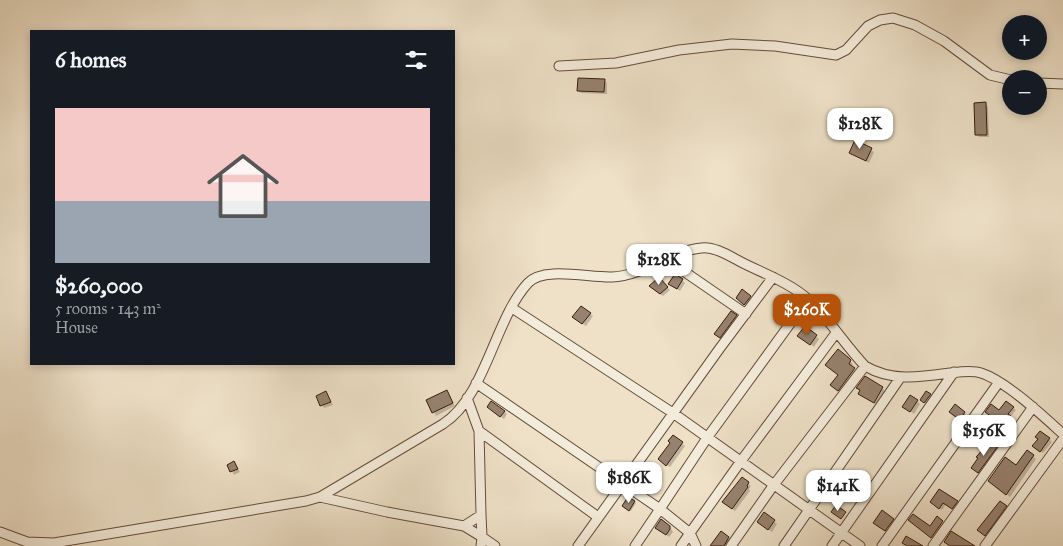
<!DOCTYPE html>
<html lang="en">
<head>
<meta charset="utf-8">
<style>
	body { margin:0; font-family:"IM FELL Great Primer",serif; background:#20242c; color:#f1f3f6; height:100vh; display:flex; flex-direction:column; font-size:19px; white-space:nowrap }
	* { box-sizing:border-box; margin:0 }
	p { font-size:16px; color:#9ea1a6 }
	.icon { flex:none; width:28px; height:28px; fill:none; stroke:currentColor; stroke-width:2; stroke-linecap:round; stroke-linejoin:round }
	.map { position:relative; flex:1; overflow:hidden }
	.panel { position:absolute; left:30px; top:30px; width:425px; height:335px; display:flex; flex-direction:column; background:#171b24; border-radius:0px; box-shadow:0 2px 8px #0003 }
	.panel>* { flex:none }
	.buttons { position:absolute; left:1002px; top:15px; display:grid; gap:10px }
	.buttons a { display:grid; place-items:center; width:45px; height:45px; border-radius:50%; background:#171b24; box-shadow:0 2px 8px #0003; font-size:25px }
	.price { position:absolute; translate:-50% -42px; padding:0 11px; border-radius:10px; background:#fff; color:#222; font-size:16px; line-height:32px; filter:drop-shadow(0 1px 2px #0008) }
	.price::after { content:''; position:absolute; left:50%; top:30px; width:15px; height:11px; margin-left:-8px; background:inherit; clip-path:polygon(0 0,100% 0,50% 100%) }
	.price.current { background:#b45309; color:#fff }
	ul { padding:0; list-style:none }
	li { display:grid; align-content:center; gap:10px; height:265px; padding:0 25px }
	li+li { border-top:1px solid #363941 }
	li span { display:grid; place-items:center; height:155px; border-radius:0px; color:#555 }
	li>.icon { margin-inline-start:auto }
	span .icon { width:90px; height:90px; fill:#fffc; stroke-width:1 }
	li b { font-size:21px }
	h2 { display:flex; justify-content:space-between; align-items:center; height:60px; padding:0 25px; font-size:21px }
	.map>svg:first-child { display:block }
	.shadow { fill:#0003 }
	.building { fill:#97826f; stroke:#391b0e }
	.lines { fill:none; stroke-linecap:round; stroke-linejoin:round }
	.minor-casing { stroke:#664c3c; stroke-width:11 }
	.minor { stroke:#f4ecdb; stroke-width:9 }
</style>
</head>
<body>
<div class="map">
<svg width="1063" height="546" viewBox="0 0 1063 546">
	<rect width="100%" height="100%" fill="#eee1c8"/>
	<filter id="stains"><feTurbulence type="fractalNoise" baseFrequency=".004" numOctaves="4"/><feColorMatrix values="0 0 0 0 .2 0 0 0 0 .09 0 0 0 0 .02 0 0 0 .5 -.17"/></filter>
	<radialGradient id="worn" r=".72"><stop offset=".6" stop-color="#630" stop-opacity="0"/><stop offset="1" stop-color="#630" stop-opacity=".3"/></radialGradient>
	<path class="shadow" d="M604,80l3,3v11l-26,-1 -3,-3z
		M985,104l3,3 1,30h-10l-3,-3z
		M856,142l18,10 -5,11 -19,-11z
		M659,279l11,11 -7,6 -10,-7z
		M682,280l3,3 -5,8 -10,-7z
		M737,297h13l3,3 -5,7z
		M590,314l3,2 -7,10 -9,-6z
		M736,316l3,3 -16,21 -4,-3z
		M805,328l14,11 -5,8 -12,-9z
		M838,351l15,13 -2,3 6,5 -16,21 -7,-5 5,-13z
		M882,388l3,3 -8,14 -15,-9z
		M447,392l8,14 -19,10 -8,-15z
		M326,393l7,12 -9,3 -6,-11z
		M930,395l3,3 -5,7 -7,-5z
		M917,401l3,3 -6,10 -10,-7z
		M955,406l12,10 -4,6 -9,-7z
		M1013,408l3,2 -6,7 2,2 -11,15 -10,-7 2,-9 6,-6z
		M491,410l13,1 3,3 -3,5z
		M673,436l12,10 -15,21 -8,-5z
		M1039,439h10l3,3 -9,11 -6,-4z
		M997,446l3,3 -19,26 -6,-4z
		M1033,456l3,3 -26,38 -18,-14z
		M234,463l6,9 -6,3 -5,-10z
		M748,483l3,3 -2,3 1,2 -15,20 -9,-7z
		M629,498l7,5 -5,8 -6,-4z
		M931,502h26l2,2 -4,6 -9,-6 -4,6z
		M1006,507l3,3 -21,28 -6,-5z
		M765,514l12,10 -5,8 -10,-7z
		M937,518l8,7 -10,14 -23,-16 18,5z
		M893,519l3,3 -8,11 -11,-7z
		M670,527l3,5 -4,5 -9,-7z
		M721,533l10,8 -3,5h-13z"/>
	<path class="building" d="M578,78l27,1 -1,13 -27,-1z
		M986,102l1,33h-12l-1,-32z
		M855,140l17,8 -6,13 -17,-8z
		M675,274l8,5 -6,10 -9,-5z
		M659,277l9,10 -8,7 -11,-8z
		M742,289l9,7 -7,9 -8,-7z
		M581,306l10,7 -9,11 -10,-7z
		M731,311l6,4 -17,23 -6,-4z
		M805,326l12,9 -7,10 -13,-9z
		M838,349l11,9 2,2 -2,4 6,4 -17,23 -8,-6 8,-10 -13,-10z
		M865,376l18,11 -9,16 -16,-9 2,-4 -4,-2z
		M447,390l6,13 -21,10 -6,-13z
		M326,391l5,11 -11,4 -4,-10z
		M926,391l5,3 -7,9 -4,-3z
		M910,395l8,5 -8,12 -8,-5z
		M491,401l14,10 -5,6 -13,-10z
		M1006,401l8,6 -6,7 3,2 -13,17 -11,-9 5,-7 -7,-5 6,-8 8,6z
		M955,404l10,8 -5,8 -11,-8z
		M1040,431l10,7 -10,14 -8,-6 6,-7 -3,-2z
		M673,435l10,7 -17,24 -8,-7 12,-16 -2,-2z
		M991,441l7,5 -20,27 -7,-5 7,-10 -2,-1z
		M1027,450l7,5 -28,40 -18,-14 17,-24 11,8z
		M234,461l4,8 -8,3 -3,-7z
		M742,477l7,5 -2,4 1,1 -16,22 -10,-7z
		M939,489l19,12 -6,8 -9,-6 -4,6 -9,-7z
		M628,497l7,4 -6,10 -7,-5z
		M1000,501l7,5 -22,30 -8,-6z
		M836,505l10,7 -5,7 -10,-7z
		M882,510l12,9 -9,12 -12,-8z
		M764,512l11,8 -7,10 -11,-8z
		M913,514l17,12 7,-10 6,5 -12,17 -23,-18z
		M661,519l9,7v3l-4,6 -11,-7z
		M721,531l8,6 -5,9h-14z
		M951,531l24,15h-25l-6,-4z
		M906,536l17,10h-16l-5,-3z"/>
	<g class="lines">
		<defs>
			<path id="minor" d="M559,66l57,-3 63,-13 53,-6 43,2 61,9 10,-5 22,-24 12,-6 13,-2 22,7 29,16 46,34 21,5
				M1039,83l24,1
				M666,259l80,55
				M512,308l161,105 187,133
				M476,383l184,126 -25,37
				M467,398l12,33 2,84
				M479,431l119,86
				M320,497l67,15 77,14 18,11 -1,9
				M464,526l17,-11 1,22 13,9
				M0,532l27,10 27,1 252,-42 14,-4 123,-73c43,-28 51,-104 85,-141 16,-17 61,-5 84,-6 32,-1 58,-26 89,-29 14,-2 30,9 42,15 22,11 47,20 66,37 21,20 36,45 56,66 27,16 56,11 85,7 9,-1 22,-3 31,0 25,8 62,43 82,61
				M578,546l142,-198 53,-71
				M681,546l9,-13 -30,-24 47,-71 101,-139
				M696,546l-6,-13 51,-72 95,-128
				M731,546l42,-60 92,-120
				M784,546l116,-168
				M832,546l122,-174
				M882,546l117,-164
				M933,546l100,-139
				M985,546l78,-107"/>
		</defs>
		<use href="#minor" class="minor-casing"/>
		<use href="#minor" class="minor"/>
	</g>
	<rect width="100%" height="100%" filter="url(#stains)"/>
	<rect width="100%" height="100%" fill="url(#worn)"/>
</svg>
<div class="buttons">
<a>+</a>
<a>−</a>
</div>
<b class="price" style="left:860px;top:150px">$128K</b>
<b class="price" style="left:659px;top:286px">$128K</b>
<b class="price current" style="left:807px;top:336px">$260K</b>
<b class="price" style="left:984px;top:457px">$156K</b>
<b class="price" style="left:629px;top:504px">$186K</b>
<b class="price" style="left:838px;top:512px">$141K</b>
<section class="panel">
<h2>6 homes<svg class="icon" aria-label="filters" viewBox="0 0 24 24"><path d="M4 7h16M4 17h16"/><circle cx="9" cy="7" r="2"/><circle cx="15" cy="17" r="2"/></svg></h2>
<ul>
<li><span style="background:linear-gradient(#f6c9c9 60%,#9aa5b1 0)"><svg class="icon" aria-label="home" viewBox="0 0 24 24"><path d="M3 11l9-7 9 7M6 9v11h12V9"/></svg></span><div><b>$260,000</b><p>5 rooms · 143 m²</p><p>House</p></div></li>
</ul>
</section>
</div>
</body>
</html>
